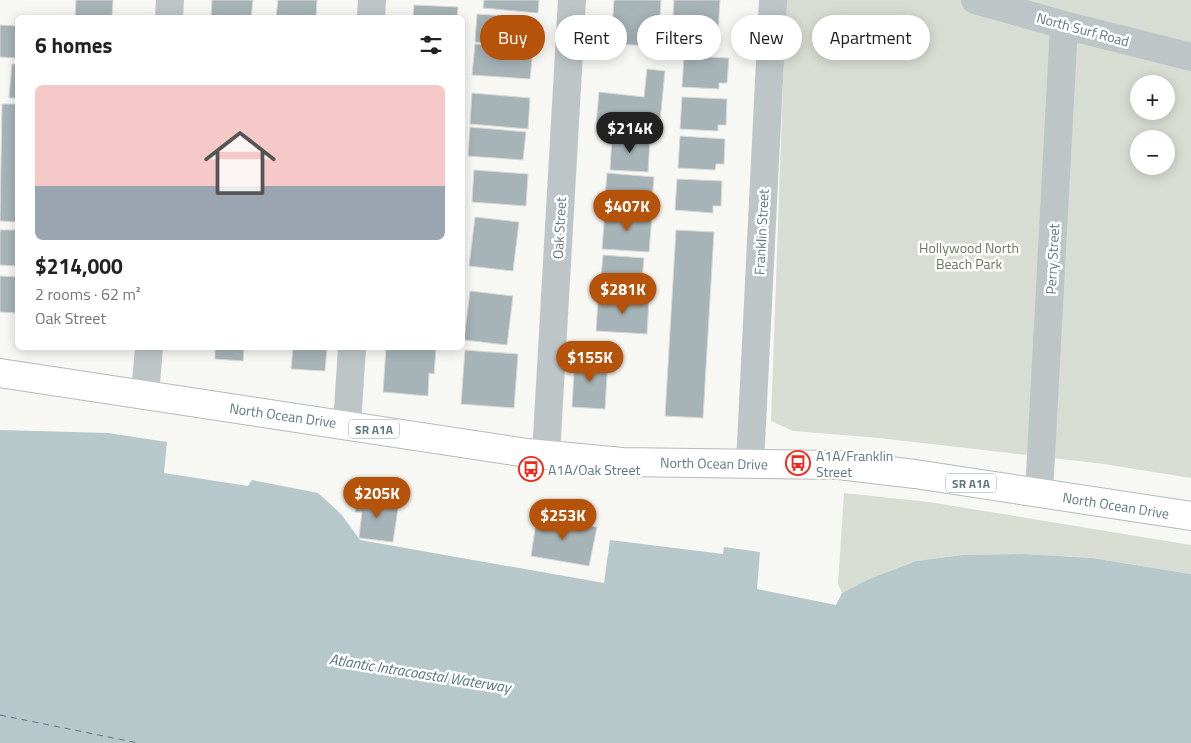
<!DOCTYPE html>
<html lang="en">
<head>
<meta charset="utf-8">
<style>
	body { margin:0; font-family:"Titillium Web",sans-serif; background:#f6f6f6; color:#222; height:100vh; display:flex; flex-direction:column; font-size:19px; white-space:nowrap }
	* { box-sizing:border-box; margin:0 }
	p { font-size:16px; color:#767676 }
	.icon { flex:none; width:28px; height:28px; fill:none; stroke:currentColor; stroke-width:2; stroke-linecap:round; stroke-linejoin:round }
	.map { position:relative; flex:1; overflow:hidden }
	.panel { position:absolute; left:15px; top:15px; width:450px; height:335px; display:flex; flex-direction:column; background:#fff; border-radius:8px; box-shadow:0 2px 12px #0003 }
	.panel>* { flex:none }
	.banner { position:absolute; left:480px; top:15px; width:475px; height:45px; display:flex; gap:10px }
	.fabs { position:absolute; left:1130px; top:75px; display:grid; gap:10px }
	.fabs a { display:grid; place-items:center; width:45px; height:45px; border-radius:50%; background:#fff; box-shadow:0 2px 12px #0003; font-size:25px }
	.price { position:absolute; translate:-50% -42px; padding:0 11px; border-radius:18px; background:#b45309; color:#fff; font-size:16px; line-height:32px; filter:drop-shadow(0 1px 2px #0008) }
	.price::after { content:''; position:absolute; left:50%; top:30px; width:15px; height:11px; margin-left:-8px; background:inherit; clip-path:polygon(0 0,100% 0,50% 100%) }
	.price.current { background:#222; color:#fff }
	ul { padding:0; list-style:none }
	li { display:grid; align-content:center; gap:10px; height:265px; padding:0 20px }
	li span { display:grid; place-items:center; height:155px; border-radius:8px; color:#555 }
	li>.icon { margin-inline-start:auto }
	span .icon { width:90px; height:90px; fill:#fffc; stroke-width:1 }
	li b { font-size:21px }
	h2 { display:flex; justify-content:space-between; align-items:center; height:60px; padding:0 20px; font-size:21px }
	.pill { padding:0 18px; border-radius:22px; background:#fff; box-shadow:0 2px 12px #0003; font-size:18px; line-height:45px }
	.pill.current { background:#b45309; color:#fff }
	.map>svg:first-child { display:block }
	.green { fill:#d8ddd3; fill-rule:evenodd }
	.water { fill:#b6c8ca }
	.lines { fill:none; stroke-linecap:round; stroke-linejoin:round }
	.ferry { stroke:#5a787c; stroke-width:1; stroke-dasharray:6 5; stroke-linecap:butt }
	.building { fill:#a6b3b7; stroke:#d9d9d6 }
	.major-casing { stroke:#b3babd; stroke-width:30 }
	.minor { stroke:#bdc5c7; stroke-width:28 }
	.major { stroke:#fff; stroke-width:28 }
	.labels { text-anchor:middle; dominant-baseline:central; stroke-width:5; stroke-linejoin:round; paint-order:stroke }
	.shield { fill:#fff; stroke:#90a1a8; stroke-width:1 }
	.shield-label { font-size:12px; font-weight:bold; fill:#607982 }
	.street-label { font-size:14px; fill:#607982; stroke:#fff }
	.park-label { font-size:14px; fill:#68795f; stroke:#fff }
	.poi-label { font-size:14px; fill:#607982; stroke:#fff; text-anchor:start }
	.water-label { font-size:15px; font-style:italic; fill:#5a787c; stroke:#fff }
</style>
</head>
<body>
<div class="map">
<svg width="1191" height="743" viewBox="0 0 1191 743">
	<rect width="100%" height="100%" fill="#f7f7f4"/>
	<path class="green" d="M786,0h405v478l-87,-14 -225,-26 -86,-7 -22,-10zM1139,84h27v27h-27zM1139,139h27v27h-27z
		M844,493l85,9 262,43v29l-99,-16 -68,-4 -62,1 -46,6 -47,18 -27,14 -4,-9z"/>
	<path class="water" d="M0,430l108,3 59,9 -3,31 84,13 4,-6 66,13 23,21 19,26 244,43 6,-43 113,14 1,-7 36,5 -3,37 79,16 6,-12 27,-14 47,-18 46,-6 62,-1 68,4 99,16v169h-1191z"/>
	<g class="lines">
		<path class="ferry" d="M0,715l138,28"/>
	</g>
	<path class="building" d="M76,0h37l-1,18h-37z
		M212,0h41l-2,18h-40z
		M278,0h39l-1,18h-40z
		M484,0h55l-1,13 -55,-5z
		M614,0h47l-3,46 -47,-2z
		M674,0h46l-3,50 -46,-3z
		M414,5l44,2 -1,11h-44z
		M477,14l55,4 -3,28 -54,-4z
		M0,25l18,1v32l-18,-1z
		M475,44l58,4 -3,31 -58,-4z
		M684,56l45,2 -2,25h-8v6l-37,-2z
		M12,64h6v34h-9z
		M647,69l18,2 -6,60 -63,-6 3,-33 45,5z
		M472,93l58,5 -2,31 -58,-5z
		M682,97l45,2 -1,26h-8v6l-38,-2z
		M2,104h16v118l-18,-1z
		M470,127l56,5 -3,28 -55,-4z
		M680,136l45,3 -1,25h-8l-1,6 -37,-2z
		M612,137l38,1 -2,34 -38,-2z
		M474,170l54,4 -2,32 -54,-4z
		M607,173l47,4 -3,37 -47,-4z
		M677,179l45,2 -1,25h-8v7l-38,-3z
		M605,212l47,3 -3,37 -47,-3z
		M475,217l44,5 -6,49 -44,-5z
		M0,230h18v36l-18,-1z
		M676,230l38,2 -11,186 -38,-2z
		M603,255l41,3 -3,34 -41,-3z
		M0,276l18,1v36l-18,-1z
		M470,291l43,5 -6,49 -43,-5z
		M604,295l45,3 -2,36 -51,-3 2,-30h6z
		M215,348h29l-1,13 -28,-2z
		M293,348h34l-2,23 -34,-2z
		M386,348h50l-2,26 -5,-1 -1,23 -45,-4z
		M465,350l53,4 -4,54 -53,-4z
		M575,356l33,2 -3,51 -33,-2z
		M357,496l42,6 -6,40 -34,-4 3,-26h-7z
		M537,516l60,11 -8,39 -58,-10z"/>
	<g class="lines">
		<defs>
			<path id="major" d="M0,373l527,80 95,9 217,3 76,9 276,42"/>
		</defs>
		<use href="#major" class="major-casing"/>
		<path class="minor" d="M975,0l89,25 127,32
			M169,18l1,-18
			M371,18l1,-18
			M145,394l4,-46
			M347,424l5,-76
			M546,455l26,-455
			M750,464l23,-464
			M1039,493l25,-468"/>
		<use href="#major" class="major"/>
	</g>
	<defs>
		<symbol id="bus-ring" viewBox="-11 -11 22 22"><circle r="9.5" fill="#fff" stroke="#f1281a" stroke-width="1.5"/><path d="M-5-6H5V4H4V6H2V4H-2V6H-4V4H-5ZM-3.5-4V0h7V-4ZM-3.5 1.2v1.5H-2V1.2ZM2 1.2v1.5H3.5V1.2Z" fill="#f1281a"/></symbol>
	</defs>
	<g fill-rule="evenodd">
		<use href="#bus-ring" x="784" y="449" width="28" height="28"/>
		<use href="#bus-ring" x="517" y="455" width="28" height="28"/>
	</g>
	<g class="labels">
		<g class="shield">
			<rect x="349" y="419.5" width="50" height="19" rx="4"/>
			<rect x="946" y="473.5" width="50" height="19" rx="4"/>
		</g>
		<g class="shield-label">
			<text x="374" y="429">SR A1A</text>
			<text x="971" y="483">SR A1A</text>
		</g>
		<g class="street-label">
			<text transform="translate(1083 29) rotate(15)">North Surf Road</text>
			<text transform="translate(559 228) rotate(-87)">Oak Street</text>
			<text transform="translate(761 232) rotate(-87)">Franklin Street</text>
			<text transform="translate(1052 259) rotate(-87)">Perry Street</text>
			<text transform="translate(283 415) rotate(8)">North Ocean Drive</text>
			<text transform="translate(714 463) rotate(1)">North Ocean Drive</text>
			<text transform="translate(1116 505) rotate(9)">North Ocean Drive</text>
		</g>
		<g class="park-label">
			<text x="969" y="247">Hollywood North<tspan x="969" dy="16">Beach Park</tspan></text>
		</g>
		<g class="poi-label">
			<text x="816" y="455">A1A/Franklin<tspan x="816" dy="16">Street</tspan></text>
			<text x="548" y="469">A1A/Oak Street</text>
		</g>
		<g class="water-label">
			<text transform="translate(420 673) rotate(9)">Atlantic Intracoastal Waterway</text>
		</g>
	</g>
</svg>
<div class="fabs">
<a>+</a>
<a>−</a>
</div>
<b class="price current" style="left:630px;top:154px">$214K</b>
<b class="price" style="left:627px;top:232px">$407K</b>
<b class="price" style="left:623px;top:315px">$281K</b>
<b class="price" style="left:590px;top:383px">$155K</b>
<b class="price" style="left:377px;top:519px">$205K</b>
<b class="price" style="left:563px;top:541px">$253K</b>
<div class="banner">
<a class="pill current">Buy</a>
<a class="pill">Rent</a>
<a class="pill">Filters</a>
<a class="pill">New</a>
<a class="pill">Apartment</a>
</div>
<section class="panel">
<h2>6 homes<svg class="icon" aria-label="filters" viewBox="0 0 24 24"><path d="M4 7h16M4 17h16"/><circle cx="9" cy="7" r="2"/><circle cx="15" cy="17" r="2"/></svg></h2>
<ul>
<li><span style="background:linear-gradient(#f6c9c9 65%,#9aa5b1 0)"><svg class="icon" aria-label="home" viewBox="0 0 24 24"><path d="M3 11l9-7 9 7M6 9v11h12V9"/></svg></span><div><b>$214,000</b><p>2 rooms · 62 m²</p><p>Oak Street</p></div></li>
</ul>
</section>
</div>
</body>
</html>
